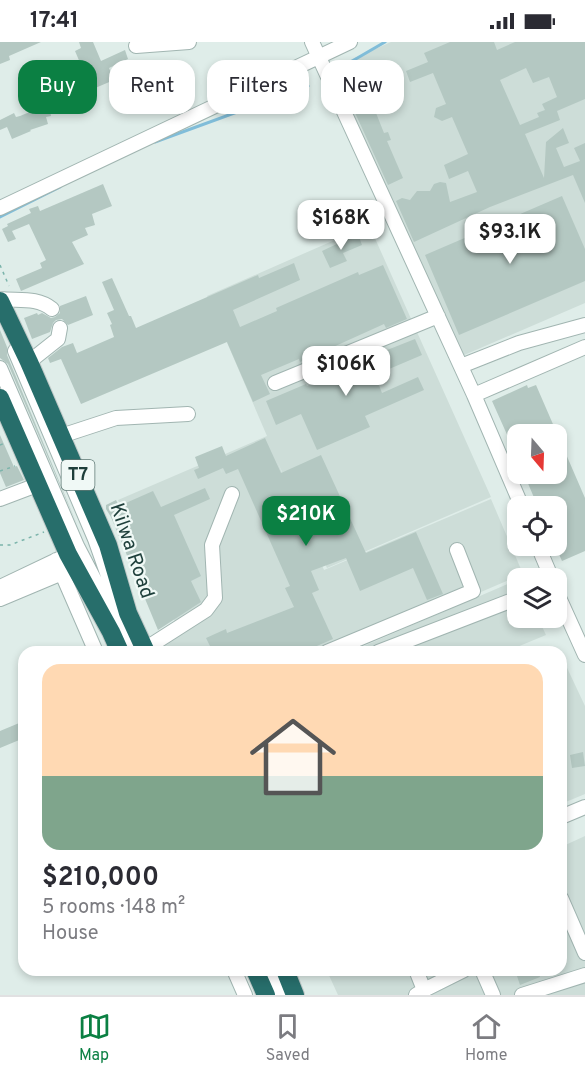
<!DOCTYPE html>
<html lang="en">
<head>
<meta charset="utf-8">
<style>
	body { margin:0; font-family:Overpass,sans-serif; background:#f2f2f3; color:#2b2b33; height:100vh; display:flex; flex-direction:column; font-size:22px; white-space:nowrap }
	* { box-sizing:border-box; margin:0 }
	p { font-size:20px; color:#7c7c81 }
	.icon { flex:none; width:33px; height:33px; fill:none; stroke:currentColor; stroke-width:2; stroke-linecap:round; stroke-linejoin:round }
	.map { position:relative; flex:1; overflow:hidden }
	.side { position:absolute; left:18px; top:604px; width:549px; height:330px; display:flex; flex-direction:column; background:#fff; border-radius:18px; box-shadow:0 3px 9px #0003 }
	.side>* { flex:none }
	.top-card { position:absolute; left:18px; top:18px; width:549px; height:54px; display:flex; gap:12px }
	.needle { width:39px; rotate:161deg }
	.controls { position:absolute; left:507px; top:382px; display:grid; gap:12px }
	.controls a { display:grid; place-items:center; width:60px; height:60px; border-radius:12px; background:#fff; box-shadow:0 3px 9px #0003; font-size:30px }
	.price { position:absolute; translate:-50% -51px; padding:0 14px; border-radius:12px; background:#fff; color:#222; font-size:20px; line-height:39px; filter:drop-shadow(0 2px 3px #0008) }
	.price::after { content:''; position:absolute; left:50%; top:36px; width:18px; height:14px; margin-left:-9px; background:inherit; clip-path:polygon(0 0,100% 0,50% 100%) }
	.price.active { background:#0b8043; color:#fff }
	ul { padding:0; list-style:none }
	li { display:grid; align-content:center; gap:12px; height:318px; padding:0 24px }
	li+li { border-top:2px solid #e1e1e2 }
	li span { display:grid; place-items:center; height:186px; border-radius:18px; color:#555 }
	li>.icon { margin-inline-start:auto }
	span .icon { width:108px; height:108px; fill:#fffc; stroke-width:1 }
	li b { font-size:26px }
	.pill { padding:0 21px; border-radius:18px; background:#fff; box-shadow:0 3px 9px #0003; font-size:21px; line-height:54px }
	.pill.active { background:#0b8043; color:#fff }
	.status { display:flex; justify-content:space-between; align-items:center; height:42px; padding:0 30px; background:#fff; direction:ltr }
	.status svg { height:16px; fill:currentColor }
	.tab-bar { display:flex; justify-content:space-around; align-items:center; height:84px; border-top:2px solid #e1e1e2; background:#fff; font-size:16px; color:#7c7c81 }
	.tab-bar a { display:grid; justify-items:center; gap:3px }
	.tab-bar .active { color:#0b8043 }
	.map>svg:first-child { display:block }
	.built { fill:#cdddd8 }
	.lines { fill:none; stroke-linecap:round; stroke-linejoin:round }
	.stream { stroke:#80bdd9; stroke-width:3 }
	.building { fill:#b4c8c2; fill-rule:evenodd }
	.minor-casing { stroke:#a1b5b1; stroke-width:16 }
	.highway-casing { stroke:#c0c9c8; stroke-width:20 }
	.path { stroke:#7cb4ab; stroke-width:1.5; stroke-dasharray:3 4.5; stroke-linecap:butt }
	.minor { stroke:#fff; stroke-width:14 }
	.highway { stroke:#276e6b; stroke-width:18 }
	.labels { text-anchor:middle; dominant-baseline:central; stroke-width:4.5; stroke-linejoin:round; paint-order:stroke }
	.shield { fill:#f0f9f6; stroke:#5d7773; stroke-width:1.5 }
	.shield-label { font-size:18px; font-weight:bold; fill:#1e3f3b }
	.street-label { font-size:20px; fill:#1e3f3b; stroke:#f0f9f6 }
</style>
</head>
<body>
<div class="status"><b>17:41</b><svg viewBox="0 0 49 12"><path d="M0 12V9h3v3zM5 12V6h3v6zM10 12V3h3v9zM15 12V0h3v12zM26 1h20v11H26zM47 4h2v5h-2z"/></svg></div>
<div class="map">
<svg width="585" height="953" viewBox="0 0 585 953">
	<rect width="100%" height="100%" fill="#dfede9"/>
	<path class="built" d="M391,0h194v261l-123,53 -137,-285z
		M369,183l122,272 -164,71 -50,-107 47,109 167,-71 32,75 -181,78h-174l-6,-12 16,-12 -60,-128 149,-64 -60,-140z
		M517,538l1,38h20l8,17 -41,17h-155z
		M561,613l24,51v88l-24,10z
		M585,794v159h-247l-11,-24 234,-1v-123z"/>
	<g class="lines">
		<path class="stream" d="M335,29l50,-29
			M155,100l153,-56
			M0,175l60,-30"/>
	</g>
	<path class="building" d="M0,0h41l-32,14 1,4 -10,4z
		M79,0h14l8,19 24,-11 3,9 -19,9 5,12 -33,14 -4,-11 10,-4 -12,-28 6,-3z
		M450,0h44l3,8 18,-8h70v57l-28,12 3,9 -35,14 19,44 2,-36 17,-14 6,15 -13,5 8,19 16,-6 -6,-13 11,-5v60l-12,-28 -83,32 -76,35 -18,-41 6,-3 8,2 7,-9h13l4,-7 6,-2 6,1 4,19 27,-10 -9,-21 -19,8 -5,-14 24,-11 -16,-37 -10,4 -8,-4 2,-9 10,-4 -13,-31 -23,9 -4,-11 22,-9 -4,-9zM526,26l7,15 16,-6 8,20 -15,7 3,6 -8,3 2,4 -19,8 -20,-45z
		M387,21l3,7 -23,10 12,26 -5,2 10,25 4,-1 3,8 -4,1 16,37 -15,7 -47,-103z
		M49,62l2,12 -5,1 2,7 -18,6 1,1 -19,8 -5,-12 -7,3v-10l14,-7 2,4 4,-1z
		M103,142l9,22 -20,8 3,11 -10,3 3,7 -16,7 12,22 -63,27 -5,-12 26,-11 -2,-5 6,-3 -17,-36 -17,7 4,8 -8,3 -6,-13 6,-3 -1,-2 24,-11 -2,-4 9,-3 2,5z
		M562,154l23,53v32l-126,54 -34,-80z
		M358,192l4,11 -19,8 4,8 -17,7 -8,-17z
		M294,221l6,17 -67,30 7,17 37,-16 -1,-3 82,-36 1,3 24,-10 24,54 -21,9 -2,-4 -84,38 -1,-3 -38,16 9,19 -17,8 -26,-60 -146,62 -20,-45 -11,4 -2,-5 14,-11 11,-4 4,10 37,-16 -4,-12 2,-1 -5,-11 7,-3 -12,-28 10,-4 17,38h2l5,12 122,-53 1,3z
		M86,254l7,19 -25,10 -6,-6 -6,1 -3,3 -3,9 -18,7 -8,-21 13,-5 1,2 4,-2 9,5 4,-1 5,-4v-7z
		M0,288l7,17v8l71,172 -70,-163 -8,-6z
		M415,297l7,16 -47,20 7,18 36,-16 6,13 -59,26 5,11 -53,23 -16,-36 -25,11 -10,-24 40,-17 1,2 43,-18 -1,-3z
		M527,343l1,3 8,-3 49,113v53l-23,10 -6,-13v-41h-18l-14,-33h32v-39h-38v24l-26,-58z
		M0,393l14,32 3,-1 7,14 -18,7 -6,-14z
		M265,396l16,35 40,-18 45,98 50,-21 27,62 -16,6 -14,-32 -53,23 -14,-33 -35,13 8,19 -7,3 21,46 -30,13h-90l-7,-14 20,-9 1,4 67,-26 -9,-19 5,-2 -52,-117 -12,5 -3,-6 -25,11 -4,-9 5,-2 -4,-11 27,-11 4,10z
		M205,446l5,11 -36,16 27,61 -10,5 10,21 -43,28 -47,-113 -5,-8v-4l10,-5 3,6 34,-15 8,16z
		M24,679v17l-24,10v-17z
		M583,710l2,14 -13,2 -2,-13z
		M515,928h23l2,7 -20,8z"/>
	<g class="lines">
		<defs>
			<path id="minor" d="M312,0l162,353 48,112
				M136,4l53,-4
				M0,166l350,-166
				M0,257c19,2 37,-2 52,10
				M15,309l80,188 24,68 5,27
				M29,320l29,-23 2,-11
				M461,324l58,-23 66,-18
				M0,326l77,178 55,106
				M275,341l163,-67
				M474,353l111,-48
				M61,394l55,-18 72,-4
				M0,457l37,-14
				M538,504l14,33
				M56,518l40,92
				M0,545l63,-30
				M556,549l29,64
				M0,557l62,-26
				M145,607l61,-39 9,-12 -3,-53 20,-51
				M327,610l146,-61 -16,-41
				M378,610l140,-54
				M561,775l24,-10
				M561,856l24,55
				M234,928l11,25
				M271,928l10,25
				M416,928l8,20
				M482,928l11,25
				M416,953l8,-5 40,-20
				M522,953l63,-20"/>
			<path id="highway" d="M0,259l29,61 79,183 20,68 18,39
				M0,356l68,156 43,78 9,20
				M255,928l11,25
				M285,928l10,25"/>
		</defs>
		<use href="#minor" class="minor-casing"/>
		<use href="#highway" class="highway-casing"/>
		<path class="path" d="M0,223l9,21
			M0,403l5,-2
			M0,429l15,-5
			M0,503h10l34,-13"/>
		<use href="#minor" class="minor"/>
		<use href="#highway" class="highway"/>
	</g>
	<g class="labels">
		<rect class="shield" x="61.5" y="418" width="33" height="30" rx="4.5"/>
		<g class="shield-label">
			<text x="78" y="433">T7</text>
		</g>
		<g class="street-label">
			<text transform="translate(131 509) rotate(71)">Kilwa Road</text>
		</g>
	</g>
</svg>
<div class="controls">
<a><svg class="needle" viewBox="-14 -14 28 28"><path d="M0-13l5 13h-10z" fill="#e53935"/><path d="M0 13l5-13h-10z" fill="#7c7c81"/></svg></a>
<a><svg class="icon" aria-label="locate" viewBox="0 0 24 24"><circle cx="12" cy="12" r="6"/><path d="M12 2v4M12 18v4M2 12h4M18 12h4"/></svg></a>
<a><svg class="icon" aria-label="layers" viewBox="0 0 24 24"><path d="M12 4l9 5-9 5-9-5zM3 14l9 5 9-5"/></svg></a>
</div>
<b class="price" style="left:341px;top:209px">$168K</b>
<b class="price" style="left:510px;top:223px">$93.1K</b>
<b class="price" style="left:346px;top:355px">$106K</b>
<b class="price active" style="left:306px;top:505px">$210K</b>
<div class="top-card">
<a class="pill active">Buy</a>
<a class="pill">Rent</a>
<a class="pill">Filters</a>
<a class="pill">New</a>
</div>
<section class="side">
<ul>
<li><span style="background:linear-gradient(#ffd9b3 60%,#7fa58c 0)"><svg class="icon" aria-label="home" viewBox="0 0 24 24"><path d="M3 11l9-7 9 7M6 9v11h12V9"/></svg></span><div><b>$210,000</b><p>5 rooms · 148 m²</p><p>House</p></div></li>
</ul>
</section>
</div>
<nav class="tab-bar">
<a class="active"><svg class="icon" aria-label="map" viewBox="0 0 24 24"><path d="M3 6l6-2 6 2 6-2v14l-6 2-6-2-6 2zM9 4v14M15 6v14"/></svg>Map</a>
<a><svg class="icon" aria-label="saved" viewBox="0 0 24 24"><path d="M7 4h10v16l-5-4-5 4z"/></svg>Saved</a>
<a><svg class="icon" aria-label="home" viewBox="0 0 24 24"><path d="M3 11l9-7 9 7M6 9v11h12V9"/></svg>Home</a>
</nav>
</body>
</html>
